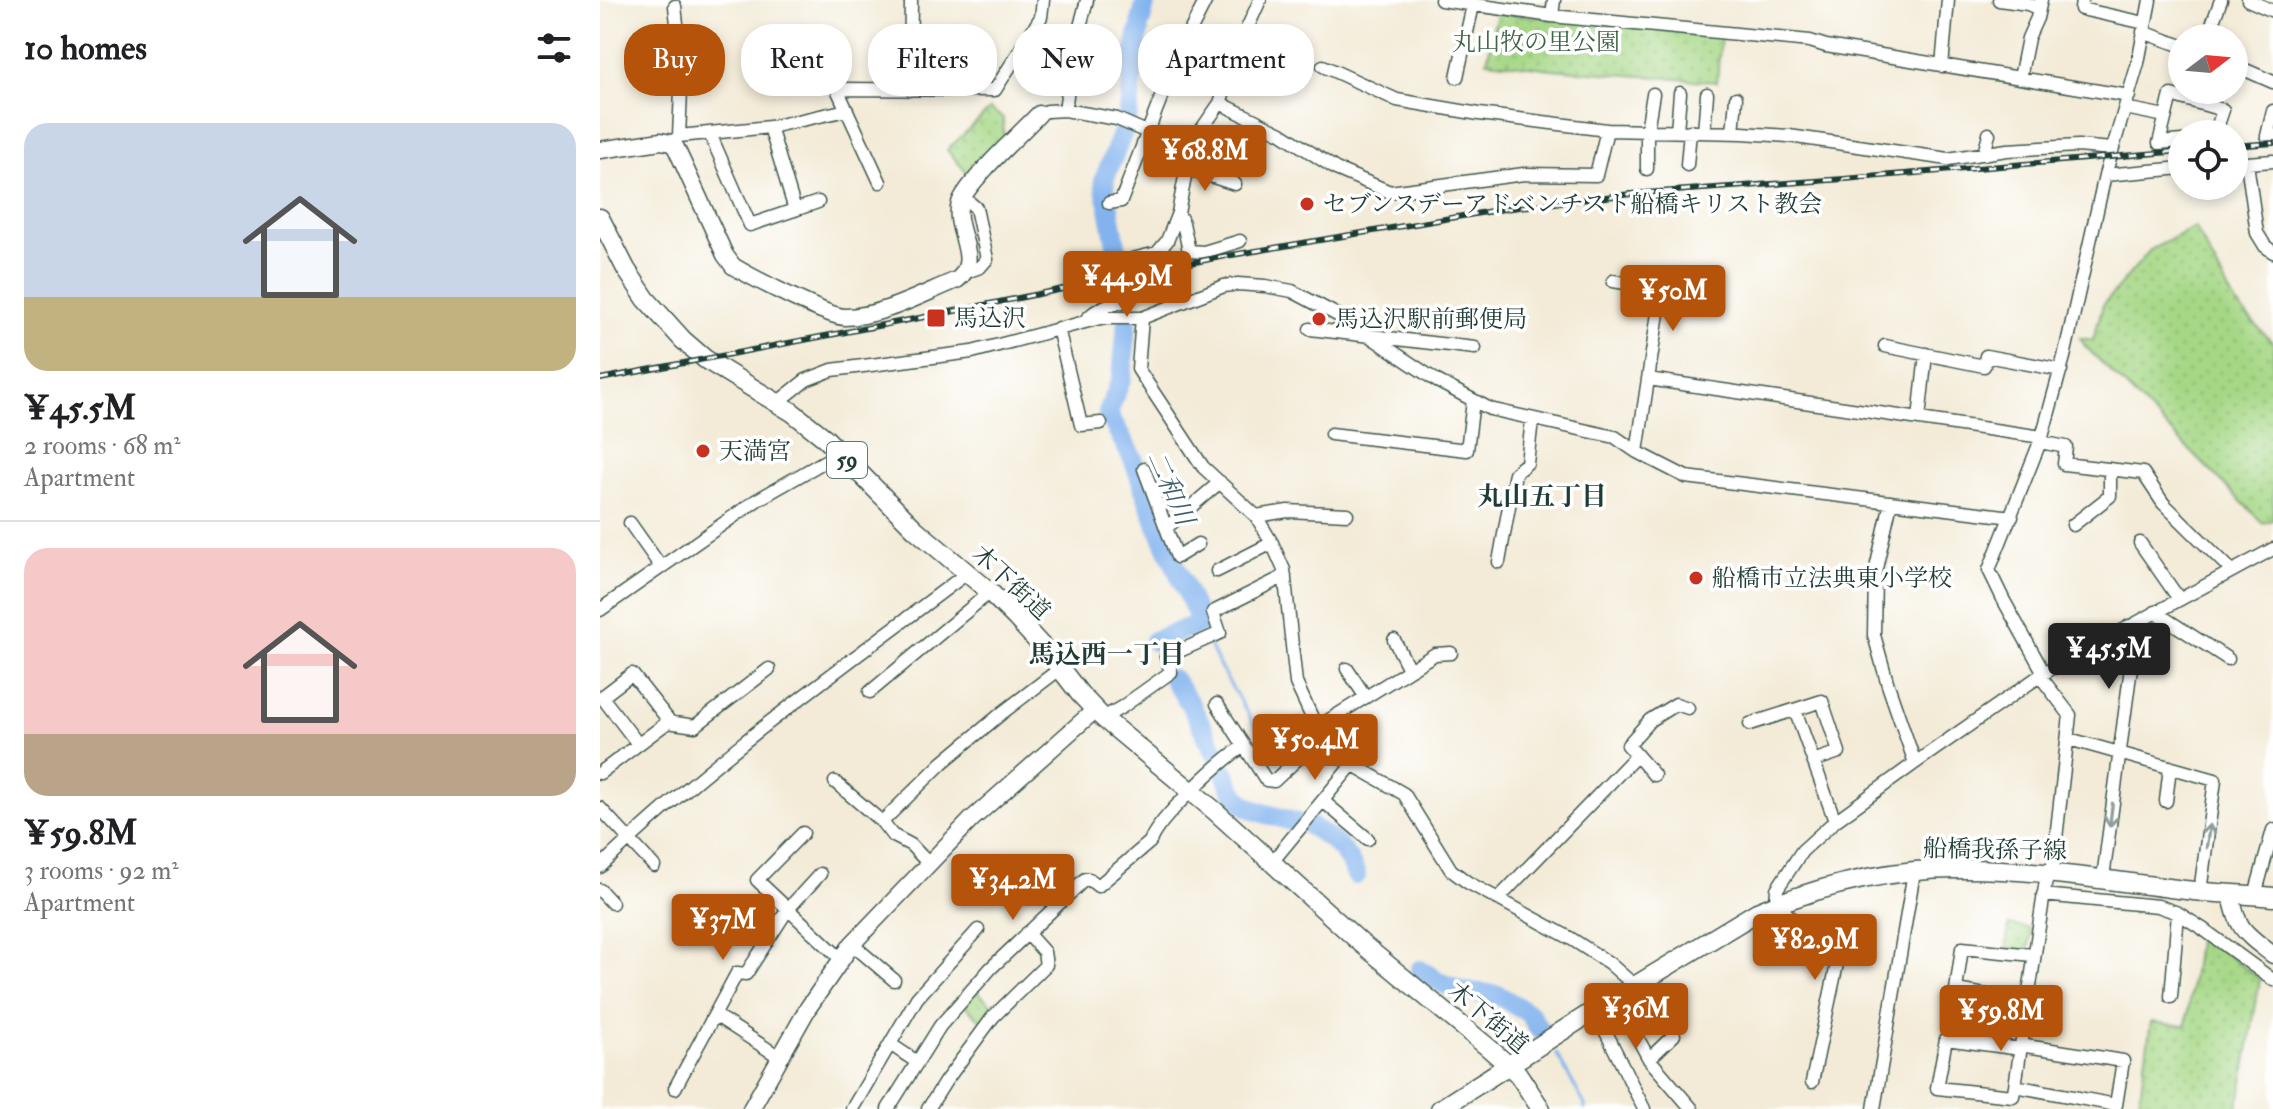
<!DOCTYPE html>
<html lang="en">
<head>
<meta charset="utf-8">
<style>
	body { margin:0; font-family:"IM FELL Double Pica","Noto Serif JP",serif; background:#f2f2f2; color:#202124; height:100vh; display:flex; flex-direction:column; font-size:30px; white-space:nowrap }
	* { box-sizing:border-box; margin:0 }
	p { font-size:26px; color:#757577 }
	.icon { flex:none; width:44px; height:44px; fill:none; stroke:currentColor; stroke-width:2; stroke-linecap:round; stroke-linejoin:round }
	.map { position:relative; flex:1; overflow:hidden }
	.drawer { display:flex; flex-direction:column; background:#fff; width:600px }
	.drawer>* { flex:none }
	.hud { position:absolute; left:24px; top:24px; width:760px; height:72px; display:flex; gap:16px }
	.needle { width:52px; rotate:74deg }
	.controls { position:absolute; left:1568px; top:24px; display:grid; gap:16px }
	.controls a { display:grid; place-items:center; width:80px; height:80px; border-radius:50%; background:#fff; box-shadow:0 4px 12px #0003; font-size:40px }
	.price { position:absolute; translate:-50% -68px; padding:0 18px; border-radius:8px; background:#b45309; color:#fff; font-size:26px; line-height:52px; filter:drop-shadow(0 2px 4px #0008) }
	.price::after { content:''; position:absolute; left:50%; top:48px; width:24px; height:18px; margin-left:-12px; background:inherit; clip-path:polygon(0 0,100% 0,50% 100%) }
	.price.on { background:#222; color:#fff }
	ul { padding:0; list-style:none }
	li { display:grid; align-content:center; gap:16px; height:424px; padding:0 24px }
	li+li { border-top:2px solid #e0e0e0 }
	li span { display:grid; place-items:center; height:248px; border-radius:24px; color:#555 }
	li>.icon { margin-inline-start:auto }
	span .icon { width:144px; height:144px; fill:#fffc; stroke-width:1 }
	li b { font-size:34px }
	h2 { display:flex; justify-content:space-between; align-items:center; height:96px; padding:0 24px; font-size:34px }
	.tag { padding:0 28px; border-radius:32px; background:#fff; box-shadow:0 4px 12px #0003; font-size:28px; line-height:72px }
	.tag.on { background:#b45309; color:#fff }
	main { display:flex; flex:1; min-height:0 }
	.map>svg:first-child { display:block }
	.green { fill:url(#green-dots); stroke:#628a5c; stroke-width:2 }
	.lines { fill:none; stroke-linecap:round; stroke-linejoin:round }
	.stream { stroke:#82b3ee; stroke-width:3 }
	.river { stroke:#82b3ee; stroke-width:20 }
	.street-tunnel { stroke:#c9c8b6; stroke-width:12; stroke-dasharray:12 6; stroke-linecap:butt }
	.street-casing { stroke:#3f574c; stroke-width:15 }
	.secondary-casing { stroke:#3f574c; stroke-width:19 }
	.primary-casing { stroke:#3f574c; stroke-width:21 }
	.street { stroke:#fff; stroke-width:12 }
	.secondary { stroke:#fff; stroke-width:16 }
	.primary { stroke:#fff; stroke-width:18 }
	.rail-casing { stroke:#1f3d34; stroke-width:6 }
	.rail { stroke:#fff; stroke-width:3; stroke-dasharray:9; stroke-linecap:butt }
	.oneway { stroke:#8f9e9a }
	.poi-dot { fill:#c8321e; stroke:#fff; stroke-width:3 }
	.labels { text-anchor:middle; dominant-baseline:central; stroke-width:7; stroke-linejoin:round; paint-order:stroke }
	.shield { fill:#fff; stroke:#627771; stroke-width:2 }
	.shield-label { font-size:22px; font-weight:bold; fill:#1f3d34 }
	.park-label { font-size:24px; fill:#406448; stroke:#fff }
	.poi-label { font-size:24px; fill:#1f3d34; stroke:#fff; text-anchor:start }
	.street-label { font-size:24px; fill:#1f3d34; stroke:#fff }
	.water-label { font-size:26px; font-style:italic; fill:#3d606c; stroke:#fff }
	.neighbourhood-label { font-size:26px; font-weight:bold; fill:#1f3d34; stroke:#fff }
</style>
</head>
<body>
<main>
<section class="drawer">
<h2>10 homes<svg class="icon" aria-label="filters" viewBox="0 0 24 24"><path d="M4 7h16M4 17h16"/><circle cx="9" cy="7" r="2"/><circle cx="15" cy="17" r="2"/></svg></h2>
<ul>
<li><span style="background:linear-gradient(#c9d6e8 70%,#c2b280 0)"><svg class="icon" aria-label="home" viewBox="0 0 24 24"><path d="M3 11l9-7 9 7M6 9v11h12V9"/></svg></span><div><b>¥45.5M</b><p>2 rooms · 68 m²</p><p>Apartment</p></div></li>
<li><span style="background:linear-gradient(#f6c9c9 75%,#b9a48a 0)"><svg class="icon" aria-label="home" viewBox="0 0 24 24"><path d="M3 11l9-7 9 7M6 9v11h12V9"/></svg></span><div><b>¥59.8M</b><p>3 rooms · 92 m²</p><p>Apartment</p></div></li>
</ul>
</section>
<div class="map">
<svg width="1673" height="1109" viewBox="0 0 1673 1109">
	<defs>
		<pattern id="green-dots" width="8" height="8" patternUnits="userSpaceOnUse" patternTransform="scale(2)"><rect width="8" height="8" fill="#a5d785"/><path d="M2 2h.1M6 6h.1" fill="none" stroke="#8eb973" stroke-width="1.8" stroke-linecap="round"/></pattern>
	</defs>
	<rect width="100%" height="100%" fill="#fff"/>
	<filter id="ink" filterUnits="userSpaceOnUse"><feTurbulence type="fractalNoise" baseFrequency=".0125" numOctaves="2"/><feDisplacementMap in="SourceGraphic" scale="16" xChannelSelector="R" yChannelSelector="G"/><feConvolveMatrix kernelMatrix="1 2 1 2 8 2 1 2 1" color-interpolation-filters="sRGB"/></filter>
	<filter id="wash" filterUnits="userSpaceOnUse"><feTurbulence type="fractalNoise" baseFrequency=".006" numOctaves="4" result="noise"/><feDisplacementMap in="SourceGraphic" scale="32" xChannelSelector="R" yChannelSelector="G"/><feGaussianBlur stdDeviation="1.8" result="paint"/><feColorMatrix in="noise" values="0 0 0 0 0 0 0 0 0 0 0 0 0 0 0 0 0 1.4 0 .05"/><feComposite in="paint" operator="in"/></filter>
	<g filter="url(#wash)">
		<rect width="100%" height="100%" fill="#f3ebd7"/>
		<path class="green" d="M897,13l224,23 -4,46 -165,-13 -65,-8z
			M390,109l13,9 1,21 -35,36 -22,-25z
			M1595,227l40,76 38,40v177l-10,3 -178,-177 -5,-8 13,2 10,-35 47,-55z
			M1409,925l23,4 -3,19 -5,3 -18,-3z
			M1598,934l62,45 -19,114 -5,16h-98l13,-87 35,4z
			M376,990l20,19 -13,13 -20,-18z"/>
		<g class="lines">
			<path class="stream" d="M479,259l14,3 26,-5
				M610,645l11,24 40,67 40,-19
				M956,1053l29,52v4"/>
			<path class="river" d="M541,21l5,-21
				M528,115c5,-28 4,-56 11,-84
				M507,199l-3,-19 21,-53
				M509,208l10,52
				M527,324l-5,53 -14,36 26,48 23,64 44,98 -47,18
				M573,679l17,25 29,55
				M625,772c15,45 34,37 72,51
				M710,826c22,12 37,25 46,49
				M820,970l22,13 20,8 36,4 32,19 8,14"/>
		</g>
	</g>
	<g filter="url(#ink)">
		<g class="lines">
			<path class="street-tunnel" d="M528,267l5,28"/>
			<defs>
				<path id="street" d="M841,0l111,16 258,25 16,5 67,11 236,39
					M1399,0l29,4 11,5
					M1482,0l-1,9 64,14
					M1648,0l25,11
					M75,6l7,62 -3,68
					M952,16l2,-16
					M1543,32l39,14
					M1607,38l14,-38
					M1634,65l39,17
					M723,66l74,34 82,14 128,16
					M1342,66l6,-66
					M857,77l16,-72
					M1420,78l8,-40 9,-20 4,-18
					M310,90l1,-90
					M620,103l61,30 55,36 54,23 134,-18 72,1 11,-45 135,3 47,3 159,23 59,-9 71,-4 34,3
					M1525,108l40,8
					M465,110l8,-57 14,-53
					M1673,111l-6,25 6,-1
					M439,114l8,-3 18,-1 52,9 73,32
					M170,127l25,83
					M1077,131l3,-38
					M1104,132l3,-38
					M1133,133l3,-35
					M110,134l40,91 68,-23
					M1582,141l-23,2 12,-48 52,15 -8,24
					M72,143l7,-7 91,-9 77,-17
					M1384,154l5,-20
					M1647,163l10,70 8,13 8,6
					M1634,164l39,-3
					M1087,165l3,-34
					M586,168l49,16
					M1047,169v-39l6,-36
					M1505,175l77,-7
					M280,182l-43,-93 158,1 46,-73 2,-17
					M361,201l8,1 7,6 11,51 -7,8 -14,5
					M509,203l12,-2 55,-142 30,-59
					M578,213l5,10 6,28 15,1 36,-11
					M528,267l4,-8 25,-6 10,-12 11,-28 12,-62 9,-18 21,-30 20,-59 20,-44
					M1013,281l51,8 -6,24 -21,139
					M542,318l-4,51 65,98 53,49 16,27 12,27 12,113 25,54 15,18 68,39 47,76 16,12 103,56 39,25 26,23
					M485,321c12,-14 26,-18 43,-20l5,-6
					M458,328l23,97 20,-2
					M710,329l165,19
					M1285,346l99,20 2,-10 75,14
					M1048,379l394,58
					M177,403l29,-23 26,-10 140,-18 128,-34h42l82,-32 14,-2 27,2 27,5 49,26 96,64 53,28 125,28 22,15 49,25 326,40
					M1319,419l7,-65
					M731,434l136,16 6,-49
					M1440,442l26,5 -2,17 79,9 20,30 68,67
					M544,469l33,88 21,-13
					M1291,502l-16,71 -1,62 14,50 27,78
					M656,516l32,-5 59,3
					M30,523l31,44
					M1473,525l37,-29v-27
					M566,528l54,-46
					M1540,543l39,56
					M899,562l16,-89 12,-10 5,-43
					M617,571l55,-28
					M0,610l157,-110 82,-47
					M1555,612l73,47
					M794,640l15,29
					M747,669l18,27
					M1444,673l-40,-72 -15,-31 53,-133 22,-80 41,-182 33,-112 12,-63
					M1440,676l30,39 -18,159
					M270,692l120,-100
					M617,704l49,76 8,1 47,-44
					M1195,710l40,111
					M503,718l19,-11 49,-35 -5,-15 54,-24 -7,-21 72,-36
					M1150,724l72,-23 17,51 -26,9
					M716,728l119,-74 16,-1
					M1469,739l146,41 -15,112
					M38,744l-36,-47 30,-23 38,48
					M0,773l68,-51 27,4 74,-57
					M1054,775l-26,-30 22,-25 26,-16 12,4
					M235,782l47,40 10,13 19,10 17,18
					M723,801l45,38
					M1566,801l4,-34
					M0,808l54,58
					M282,822l60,-59 60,-50 59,-45
					M203,833l-46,47 83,78
					M672,862l80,-97
					M0,867c113,-109 242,-199 367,-294
					M1503,878l32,-241 -6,-11
					M0,890l12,13
					M1443,895l115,11 20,7 25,16 70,51
					M1655,895l18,-65
					M898,899l139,-144
					M252,944l42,36
					M1571,997l7,-84
					M1016,998l33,61 43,50
					M1426,1002l-70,-12 6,-42 71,7
					M995,1010l49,99
					M115,1015l66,43
					M1346,1039l67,9 13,-2 97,15 -7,44 -101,-19 -2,10 -76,-8z
					M290,1044l27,-46 61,-68
					M1049,1059l25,-24
					M1212,1082l29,-137 -44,-21 -21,-21 1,-14 25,-38 33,-30 80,-58 129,-90 229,-124
					M1415,1086l32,-213
					M75,1088l62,-115 9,1 42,-65 32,-35
					M252,1109l38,-65 27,18
					M288,1109l52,-83 51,-58 94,-89h4l9,7 52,-44c6,-21 73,-84 93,-95
					M328,1109l17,-27 48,-65 53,-52 -2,-13 -17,-19
					M1274,1109l40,-237"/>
				<path id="secondary" d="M0,150l61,-9 11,2 4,5 49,107 8,11c18,11 95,51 112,51 36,0 79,-24 112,-37 26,-20 -5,-51 3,-77 7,-21 62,-71 79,-89
					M1631,894c6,36 14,39 42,61
					M151,1109l57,-101 44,-64 120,-125 123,-109"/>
				<path id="primary" d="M0,218l26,51 20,30 37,41 22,19 87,53 33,26 90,91 75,63 25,25 34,37 31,40 23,24 112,93 146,132 129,106 28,25 23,35
					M840,1109l155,-99 162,-98c65,-27 136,-44 207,-43 77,0 154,13 230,22 26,3 53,3 79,6"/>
			</defs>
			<use href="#street" class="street-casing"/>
			<use href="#secondary" class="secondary-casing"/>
			<use href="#primary" class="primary-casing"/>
			<use href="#street" class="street"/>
			<use href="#secondary" class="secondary"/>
			<use href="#primary" class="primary"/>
			<defs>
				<path id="rail" d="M1634,146l39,-3
					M0,379l335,-64 285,-58 284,-48 127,-15 213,-15 338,-28"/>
			</defs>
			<use href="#rail" class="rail-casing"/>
			<use href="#rail" class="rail"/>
		</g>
		<defs><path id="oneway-shaft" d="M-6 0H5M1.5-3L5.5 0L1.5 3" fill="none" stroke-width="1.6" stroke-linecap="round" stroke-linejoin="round" transform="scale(2)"/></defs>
		<g class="oneway">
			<use href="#oneway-shaft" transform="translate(1511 815) rotate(97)"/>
			<use href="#oneway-shaft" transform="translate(1608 836) rotate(-82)"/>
		</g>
	</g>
	<g class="poi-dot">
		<circle cx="707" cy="204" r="8"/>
		<rect x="326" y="308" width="20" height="20" rx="4"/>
		<circle cx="719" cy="319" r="8"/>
		<circle cx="103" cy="451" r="8"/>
		<circle cx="1096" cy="578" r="8"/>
	</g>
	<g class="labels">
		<rect class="shield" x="227" y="442" width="40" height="36" rx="6"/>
		<g class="shield-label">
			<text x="247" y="460">59</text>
		</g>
		<g class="park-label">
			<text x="936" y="42">丸山牧の里公園</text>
		</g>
		<g class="poi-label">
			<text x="723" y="204">セブンスデーアドベンチスト船橋キリスト教会</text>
			<text x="354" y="318">馬込沢</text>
			<text x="735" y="319">馬込沢駅前郵便局</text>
			<text x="119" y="451">天満宮</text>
			<text x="1112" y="578">船橋市立法典東小学校</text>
		</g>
		<g class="street-label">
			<text transform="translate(411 583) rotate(43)">木下街道</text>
			<text transform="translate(1395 850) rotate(1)">船橋我孫子線</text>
			<text transform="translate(888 1018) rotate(40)">木下街道</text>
		</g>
		<g class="water-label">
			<text transform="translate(570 488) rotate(66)">二和川</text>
		</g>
		<g class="neighbourhood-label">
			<text x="942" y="497">丸山五丁目</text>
			<text x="507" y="655">馬込西一丁目</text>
		</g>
	</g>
</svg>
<div class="controls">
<a><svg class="needle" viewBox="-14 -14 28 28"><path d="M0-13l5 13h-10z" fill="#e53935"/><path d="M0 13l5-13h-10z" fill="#757577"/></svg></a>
<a><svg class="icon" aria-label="locate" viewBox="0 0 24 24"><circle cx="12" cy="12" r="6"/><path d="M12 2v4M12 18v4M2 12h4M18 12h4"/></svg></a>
</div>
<b class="price" style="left:605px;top:193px">¥68.8M</b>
<b class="price" style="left:527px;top:319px">¥44.9M</b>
<b class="price" style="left:1073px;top:333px">¥50M</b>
<b class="price on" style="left:1509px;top:691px">¥45.5M</b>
<b class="price" style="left:715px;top:782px">¥50.4M</b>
<b class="price" style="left:413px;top:922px">¥34.2M</b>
<b class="price" style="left:123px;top:962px">¥37M</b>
<b class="price" style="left:1215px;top:982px">¥82.9M</b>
<b class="price" style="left:1036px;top:1051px">¥36M</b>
<b class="price" style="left:1401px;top:1053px">¥59.8M</b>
<div class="hud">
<a class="tag on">Buy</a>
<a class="tag">Rent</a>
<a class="tag">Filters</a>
<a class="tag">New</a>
<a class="tag">Apartment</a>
</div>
</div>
</main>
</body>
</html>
